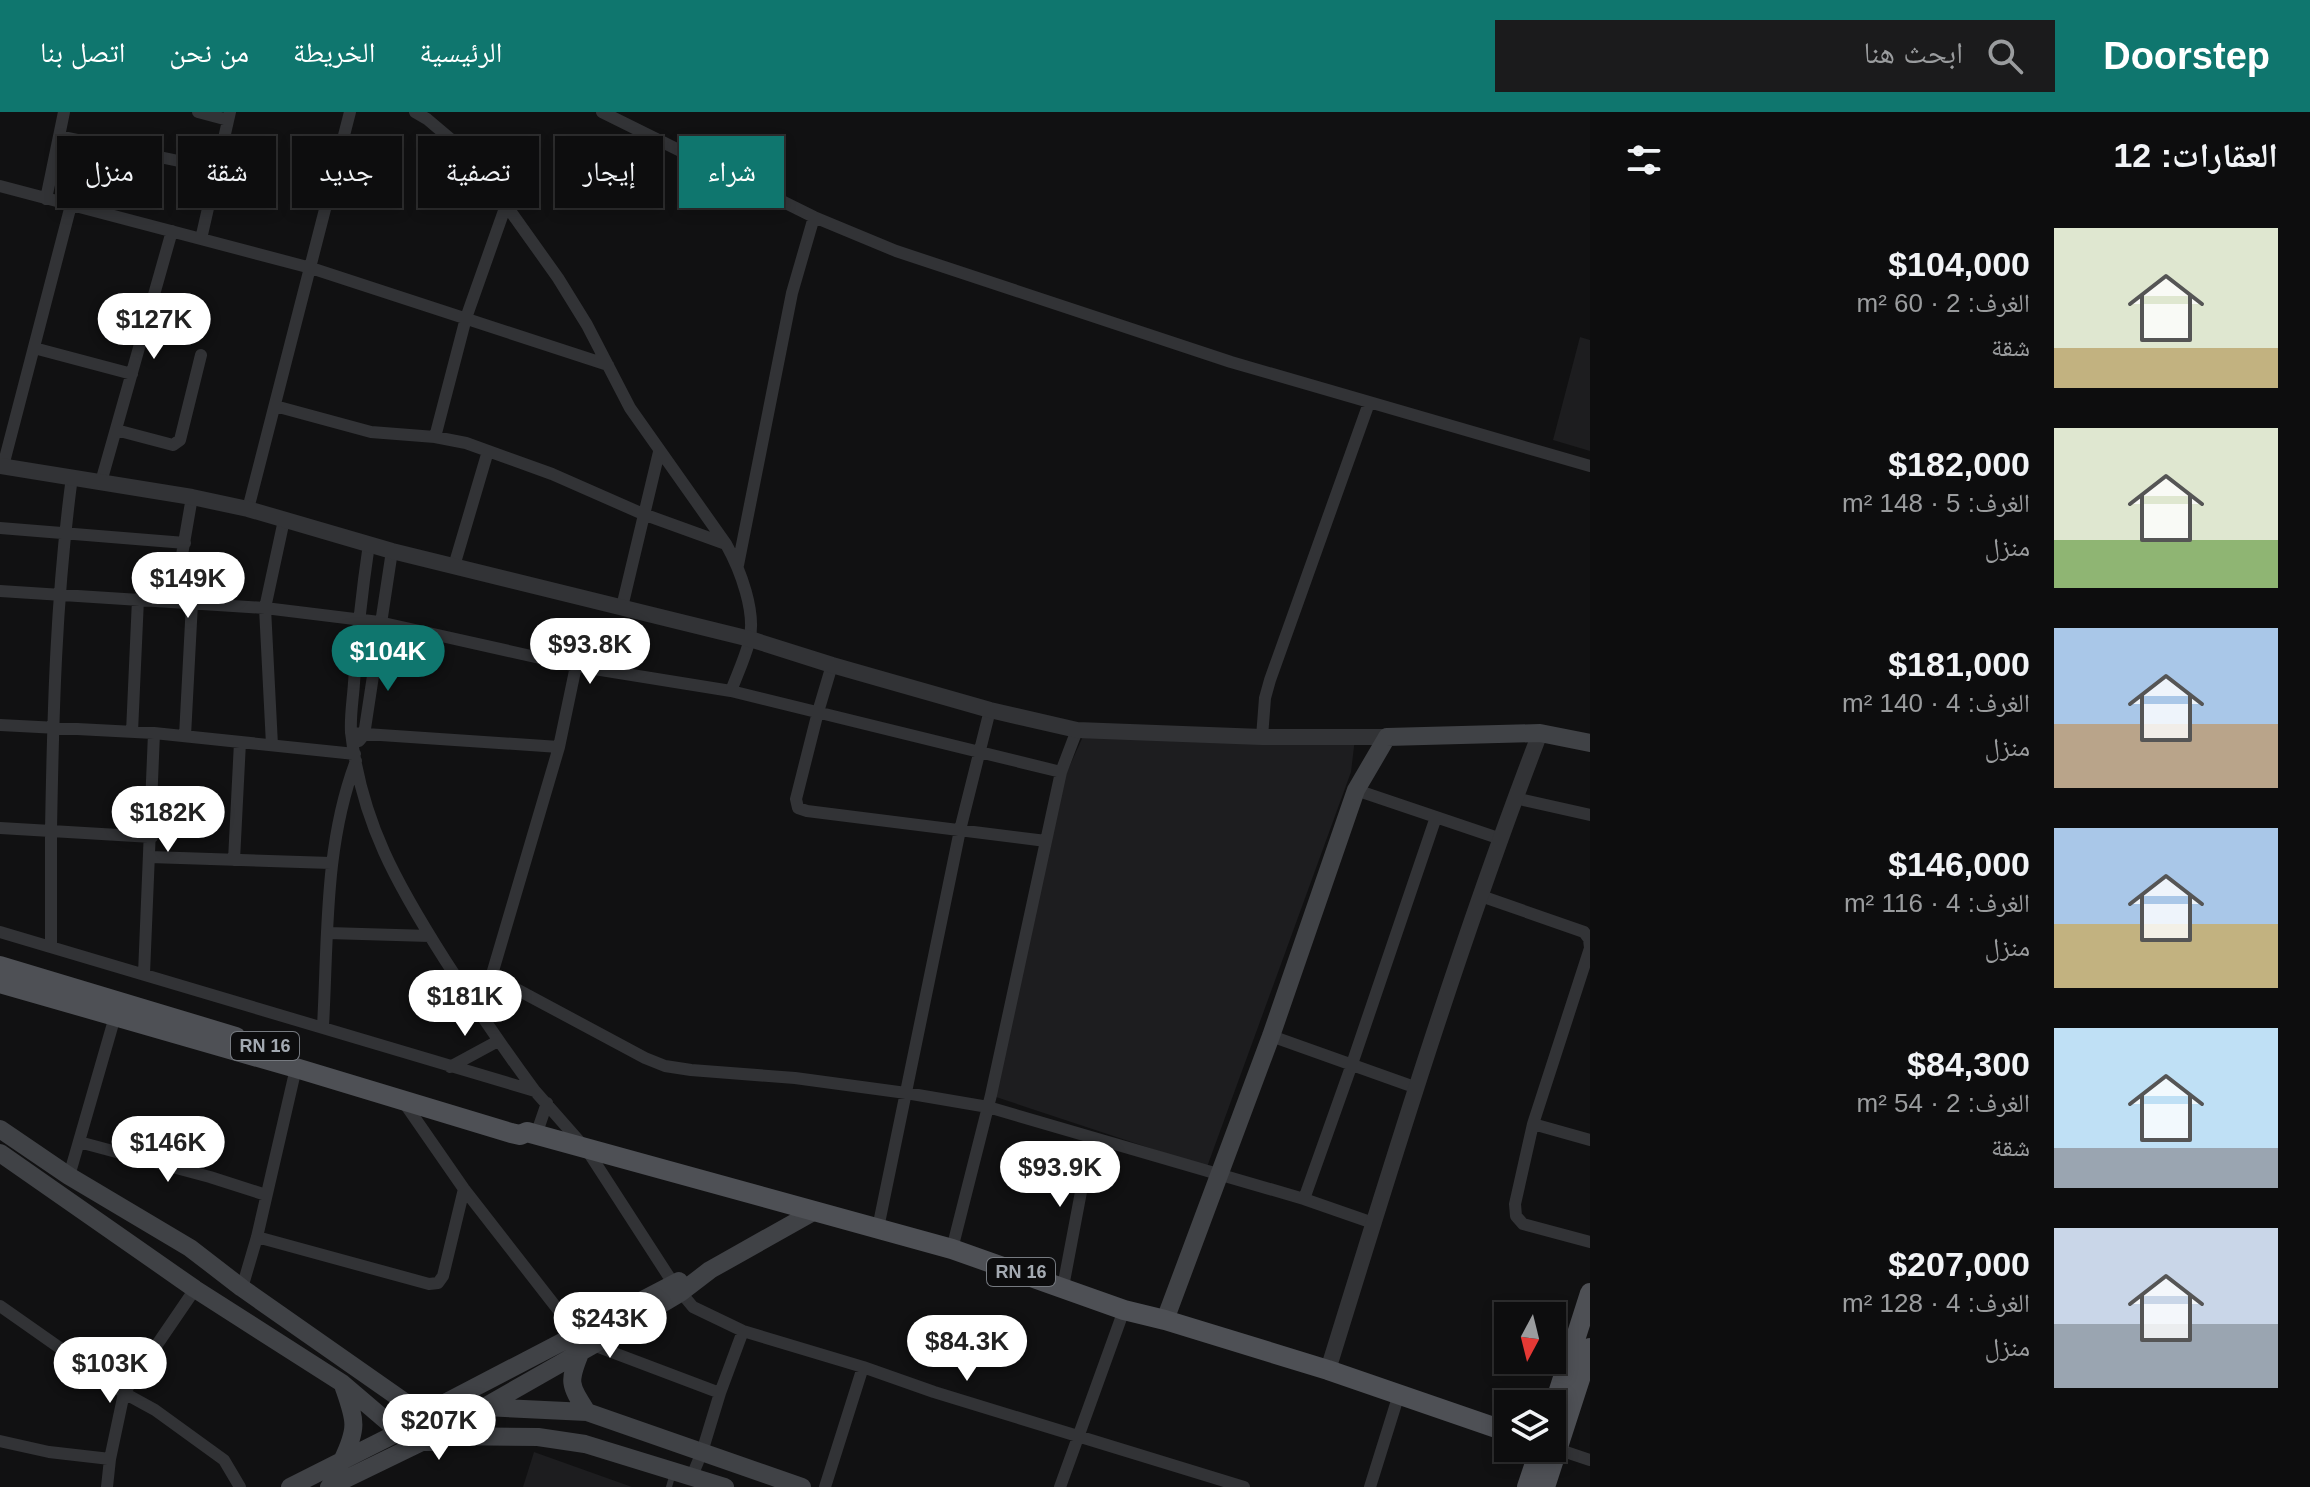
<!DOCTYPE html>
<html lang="ar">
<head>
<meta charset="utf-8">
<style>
	body { margin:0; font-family:Arial,"Noto Naskh Arabic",sans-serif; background:#1b1b1c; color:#f1f3f6; direction:rtl; height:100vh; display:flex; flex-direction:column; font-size:30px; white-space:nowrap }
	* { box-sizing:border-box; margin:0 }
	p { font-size:26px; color:#9a9c9e }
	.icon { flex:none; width:44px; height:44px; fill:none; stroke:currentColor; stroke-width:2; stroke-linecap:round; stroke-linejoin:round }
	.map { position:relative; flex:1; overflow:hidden; direction:ltr }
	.drawer { display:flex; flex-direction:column; background:#0d0d0e; width:720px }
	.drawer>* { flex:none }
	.top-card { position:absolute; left:24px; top:24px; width:760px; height:72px; direction:rtl; display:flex; gap:16px }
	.needle { width:52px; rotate:187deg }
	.controls { position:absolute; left:1494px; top:1190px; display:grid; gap:16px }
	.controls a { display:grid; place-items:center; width:72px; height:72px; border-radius:0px; background:#0d0d0e; box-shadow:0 4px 12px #0003,0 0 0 2px #2d2d2e; font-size:40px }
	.price { position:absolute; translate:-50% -68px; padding:0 18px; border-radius:28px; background:#fff; color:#222; font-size:26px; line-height:52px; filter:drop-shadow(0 2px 4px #0008) }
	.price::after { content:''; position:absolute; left:50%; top:48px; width:24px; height:18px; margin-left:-12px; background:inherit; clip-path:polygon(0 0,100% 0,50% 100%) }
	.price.selected { background:#0f766e; color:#fff }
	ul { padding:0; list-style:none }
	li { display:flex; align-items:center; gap:24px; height:200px; padding:0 32px }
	li span { display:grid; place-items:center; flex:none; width:224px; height:160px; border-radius:0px; color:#555 }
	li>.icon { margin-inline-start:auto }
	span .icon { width:96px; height:96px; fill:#fffc; stroke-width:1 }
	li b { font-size:34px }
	h2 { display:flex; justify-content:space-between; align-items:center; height:96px; padding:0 32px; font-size:34px }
	.tag { padding:0 28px; border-radius:0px; background:#0d0d0e; box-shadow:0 4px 12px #0003,0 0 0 2px #2d2d2e; font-size:28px; line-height:72px }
	.tag.selected { background:#0f766e; color:#fff }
	header { display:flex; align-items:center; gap:48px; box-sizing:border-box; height:112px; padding:0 40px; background:#0f766e; color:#fff }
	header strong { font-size:38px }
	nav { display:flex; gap:44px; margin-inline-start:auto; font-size:28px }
	.search { width:560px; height:72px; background:#1b1b1c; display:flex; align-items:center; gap:20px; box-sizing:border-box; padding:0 28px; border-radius:0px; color:#9a9c9e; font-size:30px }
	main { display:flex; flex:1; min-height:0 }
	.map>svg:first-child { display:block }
	.built { fill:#1d1d1f }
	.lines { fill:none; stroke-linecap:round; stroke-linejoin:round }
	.service { stroke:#323336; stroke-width:6 }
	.minor { stroke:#323336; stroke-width:12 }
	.tertiary { stroke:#323336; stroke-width:16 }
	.secondary { stroke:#404246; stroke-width:18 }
	.primary { stroke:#4e5055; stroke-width:20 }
	.labels { text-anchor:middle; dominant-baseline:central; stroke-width:8; stroke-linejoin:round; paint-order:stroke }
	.shield { fill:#0c0c0d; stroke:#767a80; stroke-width:2 }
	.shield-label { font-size:18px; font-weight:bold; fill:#a3a9b1 }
</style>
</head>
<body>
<header>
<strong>Doorstep</strong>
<div class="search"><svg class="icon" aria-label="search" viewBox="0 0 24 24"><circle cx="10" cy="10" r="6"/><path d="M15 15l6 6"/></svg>ابحث هنا</div>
<nav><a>الرئيسية</a><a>الخريطة</a><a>من نحن</a><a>اتصل بنا</a></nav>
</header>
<main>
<section class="drawer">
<h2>العقارات: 12<svg class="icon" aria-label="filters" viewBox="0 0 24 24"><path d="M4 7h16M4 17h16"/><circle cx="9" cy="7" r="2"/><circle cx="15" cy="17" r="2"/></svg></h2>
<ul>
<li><span style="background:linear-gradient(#dfe7d0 75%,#c2b280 0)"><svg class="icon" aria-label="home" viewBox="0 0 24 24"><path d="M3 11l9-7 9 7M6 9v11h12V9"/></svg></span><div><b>$104,000</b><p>الغرف: 2 · 60 m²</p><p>شقة</p></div></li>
<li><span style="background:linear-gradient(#dfe7d0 70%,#8fb573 0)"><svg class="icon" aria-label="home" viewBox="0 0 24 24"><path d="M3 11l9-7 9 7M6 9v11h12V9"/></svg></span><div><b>$182,000</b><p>الغرف: 5 · 148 m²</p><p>منزل</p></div></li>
<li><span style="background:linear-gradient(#a9c7e8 60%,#b9a48a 0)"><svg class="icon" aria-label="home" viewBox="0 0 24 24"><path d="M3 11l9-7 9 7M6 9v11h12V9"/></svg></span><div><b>$181,000</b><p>الغرف: 4 · 140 m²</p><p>منزل</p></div></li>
<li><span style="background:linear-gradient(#a9c7e8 60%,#c2b280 0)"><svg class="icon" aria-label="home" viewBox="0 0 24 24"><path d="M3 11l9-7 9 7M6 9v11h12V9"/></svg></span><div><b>$146,000</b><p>الغرف: 4 · 116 m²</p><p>منزل</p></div></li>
<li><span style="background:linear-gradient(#bfe0f5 75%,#9aa5b1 0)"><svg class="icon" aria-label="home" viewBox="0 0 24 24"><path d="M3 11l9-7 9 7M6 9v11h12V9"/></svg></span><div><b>$84,300</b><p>الغرف: 2 · 54 m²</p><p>شقة</p></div></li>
<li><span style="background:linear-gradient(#c9d6e8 60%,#9aa5b1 0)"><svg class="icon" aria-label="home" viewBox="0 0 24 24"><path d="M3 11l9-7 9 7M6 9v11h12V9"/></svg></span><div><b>$207,000</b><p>الغرف: 4 · 128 m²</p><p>منزل</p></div></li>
</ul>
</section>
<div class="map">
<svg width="1590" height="1375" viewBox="0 0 1590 1375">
	<rect width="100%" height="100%" fill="#111112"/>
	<path class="built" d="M1580,225l10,3v111l-37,-11z
		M1085,620l270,6 -4,34 -144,395 -214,-71 68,-311z
		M534,1340l98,35h-109z"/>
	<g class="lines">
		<path class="service" d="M669,1375l4,-14"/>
		<path class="minor" d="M198,0l30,8
			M602,0l212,105 82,34 335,111 359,104
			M59,24l158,33
			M0,74l311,82 297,97
			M46,87l18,-87
			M201,127l29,-127
			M34,236l98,26
			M275,294l96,26 64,5 31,6 86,31 91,40 83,30
			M116,318l57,15 7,-5 21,-85
			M435,325l31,-119 40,-113
			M3,354l68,-261
			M101,370l71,-251
			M248,397l102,-397
			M0,416l185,15
			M369,432c-7,47 -12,92 -15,139 -1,16 -4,33 -3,49 10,90 47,154 94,228 29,45 58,88 90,131
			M738,453l54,-272 22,-76
			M454,454l34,-115
			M0,479l265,17 114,14 197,44 155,25c6,-16 14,-33 18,-49 8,-29 -9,-73 -23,-98l-96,-136 -43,-83 -29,-47 -52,-73 -53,-64 -26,-22 -12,-7
			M174,489l18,-104
			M622,495l37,-155
			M832,553l-14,47 -22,87 2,9 9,3 239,30
			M731,579l330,81
			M0,613l154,8 201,21
			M132,620l6,-133
			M351,621l208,14
			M185,624l7,-133
			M1262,625l3,-39 5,-18 99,-277
			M359,629l5,-6 28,-184
			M272,633l-7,-137 19,-88
			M1356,678l145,49
			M1515,686l75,17
			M0,716l51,3c2,-118 5,-236 21,-354
			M150,745l181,6
			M234,748l6,-118
			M1481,784l103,36 5,7 1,9 -57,176 57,16
			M0,820l535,159 52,59 86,133 20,24 50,24 120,36 71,25 310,95
			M328,821l102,3
			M51,835v-116l101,6
			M144,862l10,-241
			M492,864l153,82 20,8 26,4 104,8 111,15 82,14 316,92 69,24
			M480,903l79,-268 17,-81
			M323,914c5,-88 1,-181 33,-265
			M1271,924l146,52
			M450,955l48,-26
			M403,989l61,88 113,145 16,11 127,48
			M1533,1012l-18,80 1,12 7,8 67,18
			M536,1023l11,-32
			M79,1030l131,35 56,18
			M69,1064l47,-163
			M1304,1087l48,-135 84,-247
			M878,1116l82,-398 30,-120
			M257,1125l172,47 9,-1 5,-7 21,-87
			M952,1137l39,-154 70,-323 16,-42
			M1063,1175l28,-148
			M242,1176l15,-51 39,-169
			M195,1177l-71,104 31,17 69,50 16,27
			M0,1194l124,87 -14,66 -3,28
			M0,1329l49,11 61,7
			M1557,1337l33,11
			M692,1364l10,-24 18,-59 23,-62
			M825,1375l38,-120
			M1060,1375l64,-177
			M1370,1375l29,-93"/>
		<path class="tertiary" d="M0,354l192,31 56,12 144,42 358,88 82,26 158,45 87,20 185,7h125
			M1328,1258c66,-214 132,-429 212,-637"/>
		<path class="secondary" d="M0,1017l69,47 121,72 52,40 180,126
			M0,1041l195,136 147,94 48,41 32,18
			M1165,1208l106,-284 85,-246 31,-53 153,-4 50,10
			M581,1239c-13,31 -12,33 6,61
			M439,1294l240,-125
			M442,1319l151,-86 87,-52 30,-23 105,-59
			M342,1349c17,-35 13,-41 1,-76
			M290,1375l123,-62 9,-11 23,-5 39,-2 103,5 215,75
			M329,1375l93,-45h10l8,-6 98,1 47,7 140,43"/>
		<path class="primary" d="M0,854l236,71
			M0,871l296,85 215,65 9,2 7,-3 425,117 172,61 41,10 163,50 180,62
			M1552,1300l38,-119
			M1527,1375l13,-39
			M1545,1375l45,-139"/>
	</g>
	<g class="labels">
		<g class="shield">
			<rect x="231" y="920" width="68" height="28" rx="6"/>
			<rect x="987" y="1146" width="68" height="28" rx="6"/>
		</g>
		<g class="shield-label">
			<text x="265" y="934">RN 16</text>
			<text x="1021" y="1160">RN 16</text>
		</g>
	</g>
</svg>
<div class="controls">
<a><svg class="needle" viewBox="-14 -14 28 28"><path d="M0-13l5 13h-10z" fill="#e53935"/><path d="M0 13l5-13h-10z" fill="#9a9c9e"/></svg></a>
<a><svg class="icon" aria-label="layers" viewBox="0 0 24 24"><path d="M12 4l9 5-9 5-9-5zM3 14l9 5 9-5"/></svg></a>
</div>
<b class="price" style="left:154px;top:249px">$127K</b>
<b class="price" style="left:188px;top:508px">$149K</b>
<b class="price" style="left:590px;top:574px">$93.8K</b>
<b class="price selected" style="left:388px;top:581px">$104K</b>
<b class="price" style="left:168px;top:742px">$182K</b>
<b class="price" style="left:465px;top:926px">$181K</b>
<b class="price" style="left:168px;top:1072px">$146K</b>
<b class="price" style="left:1060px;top:1097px">$93.9K</b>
<b class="price" style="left:610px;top:1248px">$243K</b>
<b class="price" style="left:967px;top:1271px">$84.3K</b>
<b class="price" style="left:110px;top:1293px">$103K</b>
<b class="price" style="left:439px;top:1350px">$207K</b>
<div class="top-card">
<a class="tag selected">شراء</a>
<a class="tag">إيجار</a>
<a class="tag">تصفية</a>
<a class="tag">جديد</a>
<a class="tag">شقة</a>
<a class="tag">منزل</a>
</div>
</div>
</main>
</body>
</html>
